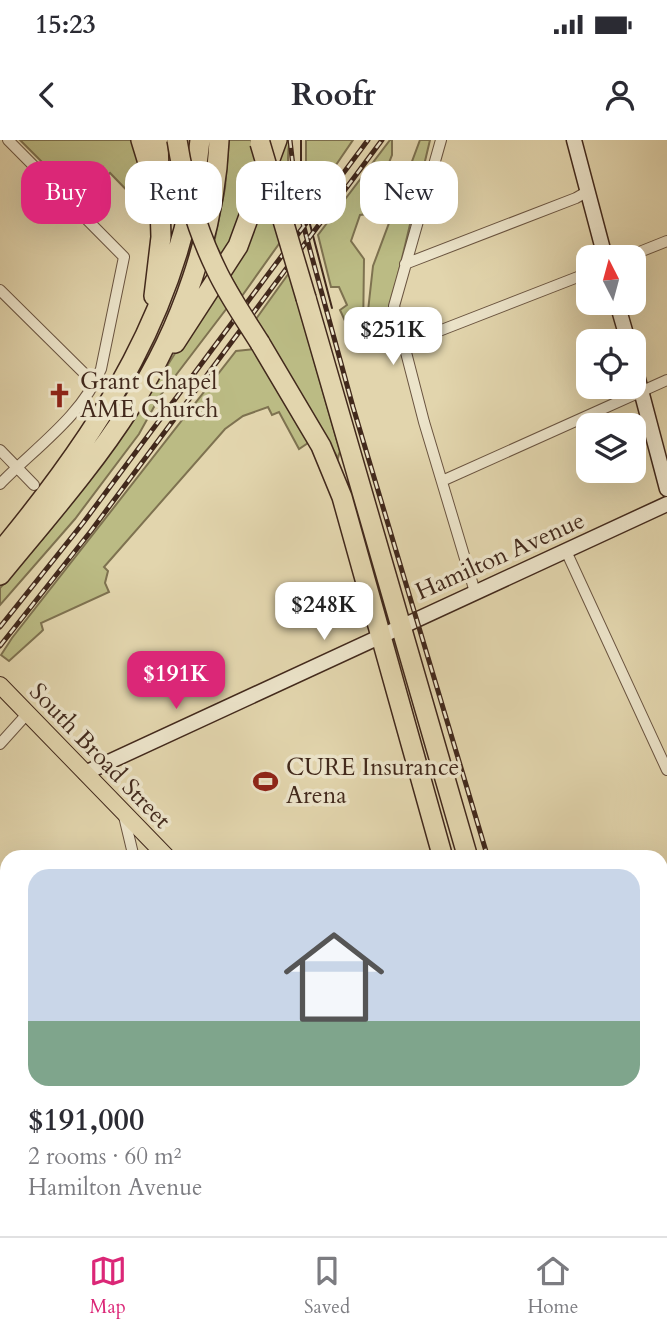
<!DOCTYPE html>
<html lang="en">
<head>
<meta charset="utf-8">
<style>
	body { margin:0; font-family:Cardo,serif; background:#f7f7f7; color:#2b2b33; height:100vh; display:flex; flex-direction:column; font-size:26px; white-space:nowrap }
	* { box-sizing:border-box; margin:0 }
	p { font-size:23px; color:#7c7c81 }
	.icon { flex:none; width:38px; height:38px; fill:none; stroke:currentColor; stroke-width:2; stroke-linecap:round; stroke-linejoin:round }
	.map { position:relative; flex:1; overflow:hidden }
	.panel { position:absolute; left:0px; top:710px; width:668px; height:387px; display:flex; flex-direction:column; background:#fff; border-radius:21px 21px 0 0; box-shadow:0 7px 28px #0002 }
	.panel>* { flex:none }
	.banner { position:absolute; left:21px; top:21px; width:626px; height:63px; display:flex; gap:14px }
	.needle { width:46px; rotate:354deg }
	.tools { position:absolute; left:576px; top:105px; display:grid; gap:14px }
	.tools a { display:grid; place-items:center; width:70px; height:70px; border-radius:14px; background:#fff; box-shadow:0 7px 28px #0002; font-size:35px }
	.price { position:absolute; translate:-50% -60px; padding:0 16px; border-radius:14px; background:#fff; color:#222; font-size:23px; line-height:46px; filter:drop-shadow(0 2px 4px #0008) }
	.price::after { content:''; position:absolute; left:50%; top:42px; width:21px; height:16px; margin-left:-10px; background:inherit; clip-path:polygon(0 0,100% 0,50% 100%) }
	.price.on { background:#db2777; color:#fff }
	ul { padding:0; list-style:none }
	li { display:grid; align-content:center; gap:14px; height:371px; padding:0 28px }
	li span { display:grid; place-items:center; height:217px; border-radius:21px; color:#555 }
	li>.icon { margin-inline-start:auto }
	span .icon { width:126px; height:126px; fill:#fffc; stroke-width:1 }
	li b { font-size:30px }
	.pill { padding:0 24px; border-radius:21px; background:#fff; box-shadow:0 7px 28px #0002; font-size:24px; line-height:63px }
	.pill.on { background:#db2777; color:#fff }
	.status { display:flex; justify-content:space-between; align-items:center; height:49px; padding:0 35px; background:#fff; direction:ltr }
	.status svg { height:19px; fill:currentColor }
	header { display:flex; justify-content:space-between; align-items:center; height:91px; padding:0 28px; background:#fff; font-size:32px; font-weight:700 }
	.dock { display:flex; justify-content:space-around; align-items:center; height:98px; border-top:2px solid #e1e1e2; background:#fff; font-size:19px; color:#7c7c81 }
	.dock a { display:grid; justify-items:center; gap:4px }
	.dock .on { color:#db2777 }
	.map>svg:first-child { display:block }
	.green { fill:#bbbb84; stroke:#7e7250; stroke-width:2 }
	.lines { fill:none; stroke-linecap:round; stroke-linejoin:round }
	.street-casing { stroke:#6a5440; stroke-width:12 }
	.secondary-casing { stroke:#42291c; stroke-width:17 }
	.primary-casing { stroke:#42291c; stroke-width:18 }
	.highway-casing { stroke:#42291c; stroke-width:22 }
	.street { stroke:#ece4ca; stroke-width:10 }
	.secondary { stroke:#ece4ca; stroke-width:14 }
	.primary { stroke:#e2d5ad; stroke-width:16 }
	.highway { stroke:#e2d5ad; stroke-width:19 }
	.tram { stroke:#42291c; stroke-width:2 }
	.rail-casing { stroke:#42291c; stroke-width:5 }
	.rail { stroke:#ece4ca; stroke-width:2.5; stroke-dasharray:8; stroke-linecap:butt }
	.highway-bridge-casing { stroke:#42291c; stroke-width:22; stroke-linecap:butt }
	.highway-bridge { stroke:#e2d5ad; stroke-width:19 }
	.labels { text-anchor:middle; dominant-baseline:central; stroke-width:7; stroke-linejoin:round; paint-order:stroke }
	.poi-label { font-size:24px; fill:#42291c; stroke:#ece4ca; text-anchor:start }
	.street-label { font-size:24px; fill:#42291c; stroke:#ece4ca }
</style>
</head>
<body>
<div class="status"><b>15:23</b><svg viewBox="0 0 49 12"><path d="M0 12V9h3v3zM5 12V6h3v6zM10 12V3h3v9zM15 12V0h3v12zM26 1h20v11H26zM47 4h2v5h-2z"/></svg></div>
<header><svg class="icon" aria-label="back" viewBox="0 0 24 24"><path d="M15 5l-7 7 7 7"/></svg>Roofr<svg class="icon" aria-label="person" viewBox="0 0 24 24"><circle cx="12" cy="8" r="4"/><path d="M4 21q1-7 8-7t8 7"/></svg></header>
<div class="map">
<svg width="667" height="1096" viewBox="0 0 667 1096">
	<rect width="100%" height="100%" fill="#e2d5ad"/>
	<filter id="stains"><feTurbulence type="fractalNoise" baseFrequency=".00286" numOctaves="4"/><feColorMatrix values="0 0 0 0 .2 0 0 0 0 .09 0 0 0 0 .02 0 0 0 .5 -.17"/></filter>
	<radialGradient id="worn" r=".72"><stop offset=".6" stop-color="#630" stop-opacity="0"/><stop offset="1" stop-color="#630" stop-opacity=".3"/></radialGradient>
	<path class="green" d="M20,0h117l13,54 -4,9 -4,-4 2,9 -34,-35 -8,7 -7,-5 7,-8 -15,1 -18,21z
		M229,0h22l8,33 -35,86 -10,-16 11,-55z
		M282,0h8c-6,25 3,54 8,79l-5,7 -16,-64z
		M306,0h47l-43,63 -4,-14z
		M390,0h2v15l-15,38 -1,20 -16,2 -9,26 13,18 -1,77 -6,11 -17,-37 7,-5 -8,-18h-8l-13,-52z
		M420,0h10l-40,169 -1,21h-8l-13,-19 5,-45z
		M265,50l16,51 -39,55 -14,-24z
		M289,133l51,178 -2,7 -82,-139z
		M215,150l12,18 -67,88 -21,38 -64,85 -75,86v-17l50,-58 83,-110z
		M255,209l56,92 -12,8 -20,-37 -7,3 -4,-8 -25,9 -18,13 -121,138 4,4 -3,12 4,9 -68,31 2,7 -2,2 -32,29 -8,-6 11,-17 224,-287z
		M4,937l3,12v23l-7,2v-36z"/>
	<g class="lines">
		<defs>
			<path id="street" d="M441,0l-47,166 30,116 51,170
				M627,117l40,-16
				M405,124l171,-66 12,-7
				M0,150l95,94
				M403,205l185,-72
				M0,310l34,35
				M442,341l225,-101
				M0,344c35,-36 82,-68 101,-115l23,-112 -116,-117
				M566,411l101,219
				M0,604l27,-30
				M123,672l11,46
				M662,787l5,-3
				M160,1090l2,6
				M250,1090l1,6
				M198,1096l19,-6
				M513,1096l5,-6"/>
			<path id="secondary" d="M574,0l31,117
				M617,163l11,38
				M634,224l33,125
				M85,633l582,-269
				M0,867l7,22
				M70,1090l1,6"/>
			<path id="primary" d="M0,545l168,173"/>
			<path id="highway" d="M141,0l12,39
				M154,156l7,-59 -3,-97
				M306,158l162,560
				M175,203l63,-97 39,-106
				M260,203l61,103 21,51 101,361
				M0,412c102,-123 184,-248 200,-412
				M0,435c45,-55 93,-109 131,-169 50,-77 84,-174 88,-266
				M555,1090l1,6
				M577,1090l2,6"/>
		</defs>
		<use href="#street" class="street-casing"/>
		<use href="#secondary" class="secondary-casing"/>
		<use href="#primary" class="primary-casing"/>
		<use href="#highway" class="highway-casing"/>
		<use href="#street" class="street"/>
		<use href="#secondary" class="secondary"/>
		<use href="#primary" class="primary"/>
		<use href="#highway" class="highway"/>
		<path class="tram" d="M301,0v50l31,118"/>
		<defs>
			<path id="rail" d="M290,0l7,61 13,49 43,157 135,451
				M0,487l83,-104 285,-383
				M0,506l91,-115 291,-391
				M597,1090l1,6"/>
		</defs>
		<use href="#rail" class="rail-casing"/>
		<use href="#rail" class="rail"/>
		<defs>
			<path id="highway-bridge" d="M177,0c7,44 19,88 39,129 12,26 29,50 44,74
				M260,3l46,155"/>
		</defs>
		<use href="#highway-bridge" class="highway-bridge-casing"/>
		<use href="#highway-bridge" class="highway-bridge"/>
	</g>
	<defs>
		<symbol id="church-bare" viewBox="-9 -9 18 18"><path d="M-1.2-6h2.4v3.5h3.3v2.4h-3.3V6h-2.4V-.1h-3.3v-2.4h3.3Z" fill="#8f2418" stroke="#ece4ca" stroke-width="2.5" paint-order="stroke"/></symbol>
		<symbol id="stadium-bare" viewBox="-9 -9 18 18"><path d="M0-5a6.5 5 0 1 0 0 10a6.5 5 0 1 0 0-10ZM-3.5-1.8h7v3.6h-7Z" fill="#8f2418" stroke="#ece4ca" stroke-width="2.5" paint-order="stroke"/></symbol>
	</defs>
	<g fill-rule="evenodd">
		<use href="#church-bare" x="42" y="238" width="35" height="35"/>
		<use href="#stadium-bare" x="248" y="624" width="35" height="35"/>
	</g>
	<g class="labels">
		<g class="poi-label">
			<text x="80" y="241">Grant Chapel<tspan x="80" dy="28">AME Church</tspan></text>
			<text x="286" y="627">CURE Insurance<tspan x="286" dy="28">Arena</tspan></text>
		</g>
		<g class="street-label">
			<text transform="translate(500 416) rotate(-24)">Hamilton Avenue</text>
			<text transform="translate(100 616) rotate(46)">South Broad Street</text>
		</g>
	</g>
	<rect width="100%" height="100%" filter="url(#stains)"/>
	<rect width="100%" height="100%" fill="url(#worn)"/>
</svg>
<div class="tools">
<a><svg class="needle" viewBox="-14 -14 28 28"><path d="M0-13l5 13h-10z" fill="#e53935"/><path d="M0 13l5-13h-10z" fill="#7c7c81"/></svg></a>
<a><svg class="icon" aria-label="locate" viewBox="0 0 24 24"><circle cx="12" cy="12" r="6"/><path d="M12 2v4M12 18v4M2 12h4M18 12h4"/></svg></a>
<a><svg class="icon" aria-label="layers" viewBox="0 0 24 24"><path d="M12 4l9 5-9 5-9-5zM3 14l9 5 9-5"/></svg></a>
</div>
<b class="price" style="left:393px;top:227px">$251K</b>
<b class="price" style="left:324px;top:502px">$248K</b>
<b class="price on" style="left:176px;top:571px">$191K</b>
<div class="banner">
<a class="pill on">Buy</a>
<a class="pill">Rent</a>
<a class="pill">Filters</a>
<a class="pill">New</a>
</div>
<section class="panel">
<ul>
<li><span style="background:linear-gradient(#c9d6e8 70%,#7fa58c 0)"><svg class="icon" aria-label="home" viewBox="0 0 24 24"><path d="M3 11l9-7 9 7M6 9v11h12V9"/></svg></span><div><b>$191,000</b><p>2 rooms · 60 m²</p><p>Hamilton Avenue</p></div></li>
</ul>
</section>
</div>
<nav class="dock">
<a class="on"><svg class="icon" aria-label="map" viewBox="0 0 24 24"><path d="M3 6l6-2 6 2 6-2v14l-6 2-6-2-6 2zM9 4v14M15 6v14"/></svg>Map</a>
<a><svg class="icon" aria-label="saved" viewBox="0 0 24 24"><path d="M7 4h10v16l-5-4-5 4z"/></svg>Saved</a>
<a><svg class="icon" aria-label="home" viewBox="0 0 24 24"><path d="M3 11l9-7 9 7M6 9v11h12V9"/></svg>Home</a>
</nav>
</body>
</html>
